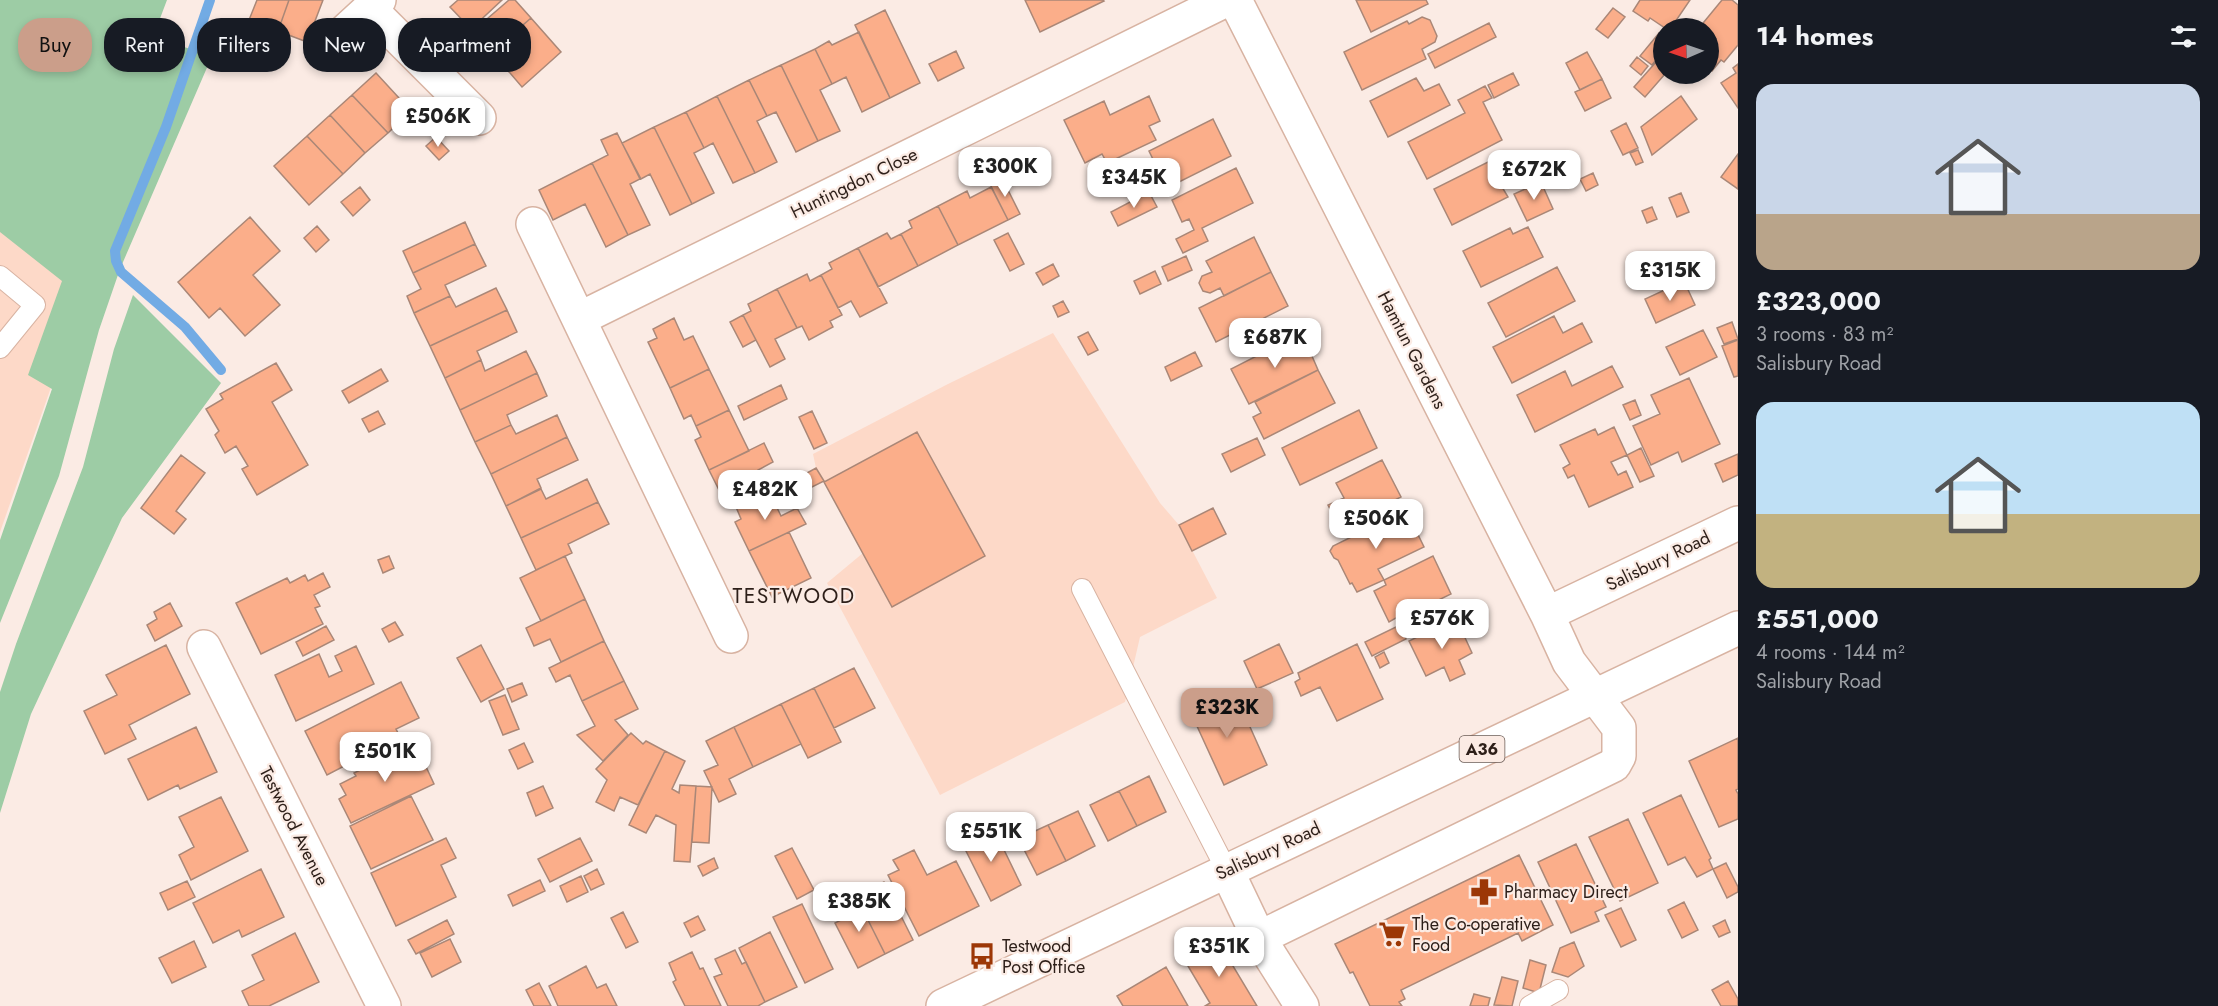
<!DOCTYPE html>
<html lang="en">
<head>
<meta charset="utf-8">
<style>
	body { margin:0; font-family:Jost,sans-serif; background:#20242c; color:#f1f3f6; height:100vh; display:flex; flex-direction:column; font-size:22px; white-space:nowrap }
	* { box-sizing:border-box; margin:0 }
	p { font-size:20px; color:#9ea1a6 }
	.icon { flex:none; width:33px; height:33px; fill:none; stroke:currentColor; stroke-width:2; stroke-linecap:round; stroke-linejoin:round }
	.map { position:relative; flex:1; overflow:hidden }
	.drawer { display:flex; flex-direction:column; background:#171b24; width:480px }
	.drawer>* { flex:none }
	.hud { position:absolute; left:18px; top:18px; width:570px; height:54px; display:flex; gap:12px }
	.needle { width:39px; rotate:268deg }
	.tools { position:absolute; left:1653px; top:18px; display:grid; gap:12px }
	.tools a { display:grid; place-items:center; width:66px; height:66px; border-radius:50%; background:#171b24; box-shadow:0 3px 9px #0003; font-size:30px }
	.price { position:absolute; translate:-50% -51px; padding:0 14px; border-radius:12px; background:#fff; color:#222; font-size:20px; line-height:39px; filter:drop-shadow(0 2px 3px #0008) }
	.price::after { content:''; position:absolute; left:50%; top:36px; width:18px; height:14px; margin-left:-9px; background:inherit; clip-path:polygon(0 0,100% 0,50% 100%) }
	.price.selected { background:#cb9e8a; color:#111 }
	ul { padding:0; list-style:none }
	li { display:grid; align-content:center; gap:12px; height:318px; padding:0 18px }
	li span { display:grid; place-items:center; height:186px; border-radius:18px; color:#555 }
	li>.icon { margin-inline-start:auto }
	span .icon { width:108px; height:108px; fill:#fffc; stroke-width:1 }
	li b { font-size:26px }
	h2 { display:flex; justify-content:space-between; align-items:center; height:72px; padding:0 18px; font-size:26px }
	.pill { padding:0 21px; border-radius:24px; background:#171b24; box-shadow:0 3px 9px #0003; font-size:21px; line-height:54px }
	.pill.selected { background:#cb9e8a; color:#111 }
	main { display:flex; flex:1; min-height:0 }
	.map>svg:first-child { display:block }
	.built { fill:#fdd9c8 }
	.green { fill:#9dcca5 }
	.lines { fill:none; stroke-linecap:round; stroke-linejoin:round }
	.stream { stroke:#72abe4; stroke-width:10 }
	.building { fill:#fbae8a; stroke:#aa8777; stroke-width:1.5 }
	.lane-casing { stroke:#d8b3a2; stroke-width:22 }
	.street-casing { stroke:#d8b3a2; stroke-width:36 }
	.primary-casing { stroke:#d8b3a2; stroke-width:36 }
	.lane { stroke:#fff; stroke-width:20 }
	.street { stroke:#fff; stroke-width:33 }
	.primary { stroke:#fff; stroke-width:33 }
	.labels { text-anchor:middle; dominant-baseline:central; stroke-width:4.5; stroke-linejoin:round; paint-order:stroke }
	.shield { fill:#fbebe4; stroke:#6b5c56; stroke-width:1.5 }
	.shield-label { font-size:16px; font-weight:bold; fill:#2d1f19 }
	.street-label { font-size:18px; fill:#2d1f19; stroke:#fbebe4 }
	.poi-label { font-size:18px; fill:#2d1f19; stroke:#fbebe4; text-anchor:start }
	.quarter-label { font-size:21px; letter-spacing:1.5px; fill:#2d1f19; stroke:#fbebe4 }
</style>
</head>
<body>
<main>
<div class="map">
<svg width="1738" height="1006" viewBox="0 0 1738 1006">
	<rect width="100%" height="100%" fill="#fbebe4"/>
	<path class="built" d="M0,222l85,69 -85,241z
		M1053,333l107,170 19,22 38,73 -77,39 -15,65 -185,93 -113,-212 36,-30 -47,-85 -3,-14 135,-70z"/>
	<path class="green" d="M0,0h167l-14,37 59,19 -92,213 -21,61 -40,146 -59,147v-83l52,-151 -24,-14 34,-94 -62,-49z
		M133,295l88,88 -99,135 -91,196 -31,99v-121l16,-48 67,-177 31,-118z"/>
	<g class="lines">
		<path class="stream" d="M210,0l-44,127 -51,124 1,10 5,11 64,55 36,43"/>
	</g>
	<path class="building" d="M257,0h32l-11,31 -29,-11z
		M289,0h34l-16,42 -29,-11z
		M458,0h44l-31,29 -21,-22z
		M509,0h6l16,18 -39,34 -19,-21z
		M1025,0h78l1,1 -64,31z
		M1356,0h70l2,4 -57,28z
		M1640,0h50l-19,28h-6l-15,-10 -2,3 -15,-10z
		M1722,0h10l6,5v40l-14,17 -3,-2 -9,11 -4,-3v-40h-9z
		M1613,8l12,9 -17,21 -12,-9z
		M885,10l35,73 -30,15 -35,-73z
		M1422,17l8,3 7,16 -2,6 -13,7 4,10 -64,31 -18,-38 63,-31 2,3z
		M531,18l30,34 -39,35 -30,-35z
		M1489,23l7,14 -61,31 -7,-14z
		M859,32l31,66 -28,14 -16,-35 -14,7 -17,-35 14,-8 3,4z
		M1659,33l5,4v13l-12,15 -12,-9z
		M815,49l17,35 -12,6 20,41 -22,10 -37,-76z
		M956,51l8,17 -26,13 -9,-17z
		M1587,52l15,27 -22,11 -14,-27z
		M1664,53v21h1l-20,23 -11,-10z
		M1637,57l11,9 -7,9 -11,-9z
		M1738,64v44l-17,-25 15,-10 -3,-5z
		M781,65l37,76 -22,11 -20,-40 -9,4 -18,-36z
		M376,73l35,38 -23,22 -36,-38z
		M1513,73l6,12 -25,13 -6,-13z
		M1416,78l8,13 15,-7 11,21 -62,32 -18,-36z
		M1602,79l9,19 -26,13 -10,-19z
		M749,80l18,36 -10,5 20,41 -22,11 -38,-77z
		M1485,86l7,12 -9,4 19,38 -75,39 -19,-37 57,-29 -7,-13z
		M352,95l36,38 -23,20 -35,-38z
		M717,96l38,77 -22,10 -20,-40 -9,5 -18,-36z
		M1149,96l11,25 -11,5 7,14 -49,23 -5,-9 -17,9 -21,-43 40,-19 6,14z
		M1681,96l16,23 -45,36 -11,-28z
		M686,112l18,36 -10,5 20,40 -22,11 -38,-77z
		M330,115l35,38 -22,21 -36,-38z
		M1213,119l18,37 -64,32 -18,-37z
		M1626,123l12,25 -15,7 -12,-24z
		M654,127l38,77 -22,11 -20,-41 -9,5 -19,-36z
		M617,133l23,46 -10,5 20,41 -22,10 -36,-72 16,-8 -7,-15z
		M307,136l36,38 -34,31 -35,-39z
		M436,137l13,14 -10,9 -13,-14z
		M1638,150l5,12 -7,3 -6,-12z
		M1738,154v35l-17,-12z
		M1502,155l12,25 -12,7 6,10 -56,28 -18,-36z
		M592,163l36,72 -22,12 -21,-43 -32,16 -14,-30z
		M1236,168l17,35 -51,25 6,13 -25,12 -7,-14 18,-9 -5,-11 -7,3 -10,-22z
		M1593,173l5,12 -12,6 -6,-12z
		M1001,176l19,38 -12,6 -19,-38z
		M1541,182l12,27 -26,12 -13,-27z
		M360,187l10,13 -17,16 -12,-14z
		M991,187l17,33 -50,25 -20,-39 29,-15 3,7z
		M1149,192l8,15 -39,19 -7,-14z
		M1681,193l8,19 -12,5 -8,-19z
		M938,206l20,39 -40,21 -17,-32 11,-6 -3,-7z
		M1652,207l5,12 -10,4 -5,-12z
		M250,217l30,34 -27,24 27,30 -35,31 -25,-28 -11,10 -31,-36z
		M465,222l10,22 -62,29 -10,-22z
		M317,226l12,14 -13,12 -12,-14z
		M1528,227l15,30 -62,30 -18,-36 47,-23 3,6z
		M887,233l4,6 10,-5 17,32 -40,21 -20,-39z
		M1008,233l16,31 -14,7 -16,-31z
		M1254,237l17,35 -47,24 -4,-8 -10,5 -7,-2 -4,-8 3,-7 10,-4 -6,-11z
		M475,244l11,22 -41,19 5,11 -36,17 -7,-17 14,-7 -8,-16z
		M858,248l29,55 -27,14 -9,-16 -13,7 -17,-33 11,-6 -3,-6z
		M1186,256l6,14 -24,11 -6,-14z
		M1679,260l5,13 -10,5 -6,-14z
		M1053,264l6,12 -16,9 -7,-12z
		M1557,267l18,34 -69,36 -18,-34z
		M1155,271l6,13 -21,10 -6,-13z
		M1271,272l17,34 -72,36 -17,-34z
		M807,274l3,7 11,-6 21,40 -12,6 3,6 -24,13 -7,-14 -5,2 -20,-39z
		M1684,281l11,24 -39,18 -11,-24z
		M496,288l11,22 -77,36 -16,-33 36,-17 6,11z
		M777,289l20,39 -22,11 10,20 -15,8 -27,-52 8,-4 -3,-7z
		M1063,301l6,11 -11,5 -5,-11z
		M507,310l10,22 -40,19 4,9 -36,18 -15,-32z
		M743,315l13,25 -13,7 -13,-25z
		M1554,316l9,17 19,-10 10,19 -80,41 -19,-36z
		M674,318l10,22 9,-4 16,33 -39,19 -22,-46 9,-4 -4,-9z
		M1732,322l6,17 -14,5 -7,-16z
		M1703,330l14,27 -37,18 -14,-28z
		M1088,332l10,18 -10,5 -10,-18z
		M1302,333l16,37 -69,34 -18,-35z
		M1738,340v36l-4,1 -12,-31z
		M526,351l11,22 -77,37 -15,-32 36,-18 4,11z
		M1195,352l7,14 -31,15 -6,-14z
		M276,363l16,27 -20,12 36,63 -51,30 -15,-26 6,-3 -12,-20 -11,7 -10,-18 4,-4 -13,-22 17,-10 -3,-5z
		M1612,366l11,21 -88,45 -18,-37 48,-24 7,15z
		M381,369l7,12 -39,22 -7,-12z
		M709,369l20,41 -33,16 -5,-11 -7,4 -14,-31z
		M1318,370l17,33 -71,36 -11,-22 8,-4 -6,-11z
		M537,373l10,23 -40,19 4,10 -36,17 -15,-32z
		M1689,378l31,66 -38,18 -4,-10 -27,13 -18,-39 27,-12 -9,-19z
		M781,385l6,14 -43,21 -6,-14z
		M1635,400l6,15 -11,5 -7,-15z
		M729,410l20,41 -40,19 -14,-30 6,-3 -5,-11z
		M1359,410l18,38 -77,37 -18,-37z
		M378,411l7,13 -16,8 -7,-13z
		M812,411l15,32 -13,6 -15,-32z
		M557,415l10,22 -76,37 -16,-32 36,-17 5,9z
		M1614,427l13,28 -16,7 7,13 8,-4 7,16 -44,20 -15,-32 -6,3 -5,-10 7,-4 -10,-19 35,-16 3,6z
		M917,432l68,124 -93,51 -68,-125z
		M567,437l11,23 -41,19 4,9 -35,18 -15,-32z
		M1257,438l8,17 -34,17 -9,-18z
		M764,443l9,19 -15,8 11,21 -33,16 -5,-11 -7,4 -15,-30z
		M1641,448l13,28 -14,6 -13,-27z
		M1738,454v21l-15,7 -8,-18z
		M181,455l24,18 -29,38 10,8 -12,15 -33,-26z
		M1382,460l19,37 -46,23 -1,-3 -16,8 -10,-20 16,-7 -8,-15z
		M816,468l8,13 -12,6 -7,-13z
		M587,479l11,23 -77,36 -15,-32 35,-17 5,10z
		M769,491l12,25 16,-8 9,16 -57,27 -14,-29 6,-3 -5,-12z
		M598,502l11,22 -41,20 4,9 -36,17 -15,-32z
		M1213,508l13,26 -34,17 -13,-26z
		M1406,510l18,37 -46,22 6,11 -27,12 -5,-9 -2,1 -12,-24 -4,-2 -4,-7 3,-5z
		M789,532l22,46 -39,19 -23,-46z
		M389,556l5,12 -11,5 -5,-13z
		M565,556l20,43 -44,22 -21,-43z
		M1433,556l18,38 -49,24 -1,-3 -12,7 -15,-31 12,-6 -2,-5z
		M323,573l7,14 -16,8 6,11 -5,2 8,16 -62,30 -25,-51 51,-25 3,5 15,-8 3,6z
		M585,599l19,42 -43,21 -11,-23 -16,7 -8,-18z
		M170,603l12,23 -27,15 -8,-16 10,-6 -3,-7z
		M1456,618l16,35 -13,7 6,14 -15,7 -6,-14 -18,9 -17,-35z
		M395,622l8,13 -14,7 -7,-13z
		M1400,625l6,14 -34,17 -7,-14z
		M326,626l8,14 -31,16 -7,-14z
		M604,641l20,40 -42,20 -12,-26 -14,7 -7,-14z
		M1279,644l14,29 -36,16 -13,-28z
		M1357,644l26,55 -46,22 -17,-34 -19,9 -6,-14 5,-3 -2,-6z
		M166,645l24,49 -61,31 7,14 -31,15 -21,-43 33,-16 -11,-20z
		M481,645l23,44 -23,13 -24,-44z
		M356,646l18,38 -78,37 -21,-46 44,-21 10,23 13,-6 -7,-15z
		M1384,652l5,11 -9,5 -5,-11z
		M854,668l21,40 -41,20 -20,-40z
		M624,681l14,28 -23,11 13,15 -25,26 -26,-26 18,-9 -13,-25z
		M401,682l18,36 -23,11 4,8 -73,38 -22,-44z
		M522,683l5,12 -15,7 -5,-13z
		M814,688l27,54 -33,16 -27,-54z
		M1206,691l14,28 22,-10 25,56 -43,20 -39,-85z
		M505,695l14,34 -16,6 -14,-34z
		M781,704l20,40 -48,23 -19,-40z
		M196,727l21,45 -37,17 -2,-4 -30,15 -20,-41z
		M734,727l19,40 -24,12 7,15 -17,8 -15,-31 14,-6 -12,-24z
		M631,733l12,11 3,-3 19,10 -27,54 -18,-8 -6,14 -18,-9 11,-22 -11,-11z
		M1738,738v51l-2,1 2,4v25l-19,8 -30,-66z
		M415,743l19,41 -83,39 -12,-24 7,-4 -6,-11 16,-8 -2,-3z
		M524,743l9,19 -15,7 -9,-19z
		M665,751l20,10 -13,28 7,4 1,-8 16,1 -6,76 -16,-1 2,-36 -20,-10 -10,18 -17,-8z
		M1149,776l17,36 -29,14 -18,-35z
		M543,786l10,22 -17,8 -9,-23z
		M696,786l16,1 -3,56 -17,-1z
		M1119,791l18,35 -29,15 -18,-36z
		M1681,795l30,63 -2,2 4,9 -16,8 -12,-20 -17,8 -25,-52z
		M411,796l22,44 -62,29 -21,-43z
		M221,797l27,54 -57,29 -12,-25 15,-8 -15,-30z
		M1078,811l17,35 -29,15 -18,-36z
		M1027,819l6,13 15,-7 18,36 -29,14 -25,-49z
		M1628,819l30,64 -38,18 -31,-64z
		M992,825l29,60 -30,16 -30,-60z
		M446,838l10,20 -15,7 15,32 -60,29 -25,-53z
		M580,838l12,23 -42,21 -12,-23z
		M1576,844l30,63 -11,5 4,9 -28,12 -33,-71z
		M792,848l22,42 -17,9 -22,-43z
		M914,850l13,25 29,-14 23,45 -60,30 -31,-61 11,-5 -6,-10z
		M1519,855l34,70 -31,16 -4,-8 -117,57 4,9 -6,3 3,4h-32l-17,-34 -3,1 -15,-29z
		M714,858l4,10 -15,8 -5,-10z
		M1726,863l12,24v5l-11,6 -14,-29z
		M261,869l23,48 -42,20 -3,-7 -26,13 -20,-40z
		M597,869l7,15 -13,6 -7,-14z
		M581,876l7,16 -21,10 -7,-16z
		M540,880l5,11 -32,15 -5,-11z
		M187,881l8,16 -27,13 -8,-17z
		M884,882l29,58 -28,14 -29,-58z
		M854,892l31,62 -27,14 -23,-45 12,-6 -7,-17z
		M1684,902l14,28 -16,8 -14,-28z
		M802,904l31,65 -28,14 -32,-66z
		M1621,908l15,32 -15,7 -16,-32z
		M623,912l15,30 -12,6 -15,-30z
		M698,916l7,14 -14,7 -7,-14z
		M447,920l7,14 -38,20 -8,-14z
		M1725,920l5,12 -11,5 -6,-11z
		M770,932l27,55 -32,15 -26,-54z
		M295,933l24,49 -50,24h-20l-7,-15 22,-11 -12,-25z
		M450,939l11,23 -29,15 -12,-24z
		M194,941l12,26 -34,16 -13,-25z
		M1218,941l39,65h-52l5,-3 -25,-42z
		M1574,942l10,24 -16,11 -16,-5 8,-24z
		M735,950l7,14 4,-2 19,40 -7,4h-30l-14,-29 8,-3 -7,-15z
		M692,952l8,17 3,-1 18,38h-36l-12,-24 3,-2 -7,-17z
		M1530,960l16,5 -7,28 -16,-5z
		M586,966l11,22 9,-4 11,22h-59l-9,-20z
		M1166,967l22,39h-65l-6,-10z
		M1502,977l16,4 -6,25 -18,-1z
		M1728,981l10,18v7h-17l-9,-16z
		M539,983l12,23h-17l-8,-16z
		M1474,994l16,4 -2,8h-18z"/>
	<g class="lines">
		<defs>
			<path id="lane" d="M0,276l35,29 -35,43
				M1082,589l145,282
				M1530,1006l28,-16"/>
			<path id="street" d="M1235,0l312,614 22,48 50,66v28l-5,9 -355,173
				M370,9l109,109
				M328,47l51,-47
				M533,224l198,412
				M579,319l647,-319
				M1547,614l191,-91
				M204,647l180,359
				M1227,871l32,67 43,68"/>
			<path id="primary" d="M943,1006l795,-378"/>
		</defs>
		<use href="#lane" class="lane-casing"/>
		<use href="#street" class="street-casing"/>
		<use href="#primary" class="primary-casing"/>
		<use href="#lane" class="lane"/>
		<use href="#street" class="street"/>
		<use href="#primary" class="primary"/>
	</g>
	<defs>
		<symbol id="pharmacy-bare" viewBox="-9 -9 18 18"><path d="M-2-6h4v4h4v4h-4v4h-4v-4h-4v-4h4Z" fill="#9c3706" stroke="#fbebe4" stroke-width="2.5" paint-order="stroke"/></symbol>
		<symbol id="supermarket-bare" viewBox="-9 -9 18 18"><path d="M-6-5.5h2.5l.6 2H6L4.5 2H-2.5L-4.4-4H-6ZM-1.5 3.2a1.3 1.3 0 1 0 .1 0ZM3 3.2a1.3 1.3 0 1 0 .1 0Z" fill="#9c3706" stroke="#fbebe4" stroke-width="2.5" paint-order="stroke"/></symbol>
		<symbol id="bus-bare" viewBox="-9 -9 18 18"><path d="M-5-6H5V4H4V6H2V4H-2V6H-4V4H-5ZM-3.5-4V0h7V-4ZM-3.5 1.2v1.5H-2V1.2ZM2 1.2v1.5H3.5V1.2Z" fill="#9c3706" stroke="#fbebe4" stroke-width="2.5" paint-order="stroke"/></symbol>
	</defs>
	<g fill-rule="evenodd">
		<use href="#pharmacy-bare" x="1465" y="873" width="38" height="38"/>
		<use href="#supermarket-bare" x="1373" y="915" width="38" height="38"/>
		<use href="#bus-bare" x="963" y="937" width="38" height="38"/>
	</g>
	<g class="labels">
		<rect class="shield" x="1459.5" y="736" width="45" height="26" rx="4.5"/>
		<g class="shield-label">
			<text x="1482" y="749">A36</text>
		</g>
		<g class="street-label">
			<text transform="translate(854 183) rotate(-26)">Huntingdon Close</text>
			<text transform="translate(1412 350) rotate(63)">Hamtun Gardens</text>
			<text transform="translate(1658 561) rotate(-26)">Salisbury Road</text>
			<text transform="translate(294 826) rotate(63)">Testwood Avenue</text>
			<text transform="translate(1268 851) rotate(-25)">Salisbury Road</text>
		</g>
		<g class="poi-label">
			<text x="1504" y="892">Pharmacy Direct</text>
			<text x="1412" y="924">The Co-operative<tspan x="1412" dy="21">Food</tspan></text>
			<text x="1002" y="946">Testwood<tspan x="1002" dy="21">Post Office</tspan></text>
		</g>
		<g class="quarter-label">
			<text x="794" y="596">TESTWOOD</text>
		</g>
	</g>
</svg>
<div class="tools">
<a><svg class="needle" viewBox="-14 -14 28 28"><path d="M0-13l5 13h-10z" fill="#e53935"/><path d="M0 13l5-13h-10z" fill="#9ea1a6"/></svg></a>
</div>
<b class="price" style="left:438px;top:148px">£506K</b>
<b class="price" style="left:1005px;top:198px">£300K</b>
<b class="price" style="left:1534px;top:201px">£672K</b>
<b class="price" style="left:1134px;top:209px">£345K</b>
<b class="price" style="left:1670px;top:302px">£315K</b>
<b class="price" style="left:1275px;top:369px">£687K</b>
<b class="price" style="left:765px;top:521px">£482K</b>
<b class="price" style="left:1376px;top:550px">£506K</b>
<b class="price" style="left:1442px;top:650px">£576K</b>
<b class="price selected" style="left:1227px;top:739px">£323K</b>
<b class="price" style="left:385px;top:783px">£501K</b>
<b class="price" style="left:991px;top:863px">£551K</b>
<b class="price" style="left:859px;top:933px">£385K</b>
<b class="price" style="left:1219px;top:978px">£351K</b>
<div class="hud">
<a class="pill selected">Buy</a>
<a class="pill">Rent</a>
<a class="pill">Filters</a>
<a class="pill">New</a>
<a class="pill">Apartment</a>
</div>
</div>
<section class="drawer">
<h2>14 homes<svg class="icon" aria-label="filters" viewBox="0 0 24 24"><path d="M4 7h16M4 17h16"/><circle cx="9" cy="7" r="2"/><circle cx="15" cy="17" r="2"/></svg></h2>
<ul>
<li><span style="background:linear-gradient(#c9d6e8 70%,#b9a48a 0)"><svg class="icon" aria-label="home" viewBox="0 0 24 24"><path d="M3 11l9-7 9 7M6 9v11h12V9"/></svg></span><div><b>£323,000</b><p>3 rooms · 83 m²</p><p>Salisbury Road</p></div></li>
<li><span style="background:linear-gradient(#bfe0f5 60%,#c2b280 0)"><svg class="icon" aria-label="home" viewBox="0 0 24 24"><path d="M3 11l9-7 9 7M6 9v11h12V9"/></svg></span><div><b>£551,000</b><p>4 rooms · 144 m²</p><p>Salisbury Road</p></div></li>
</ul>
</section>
</main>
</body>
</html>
